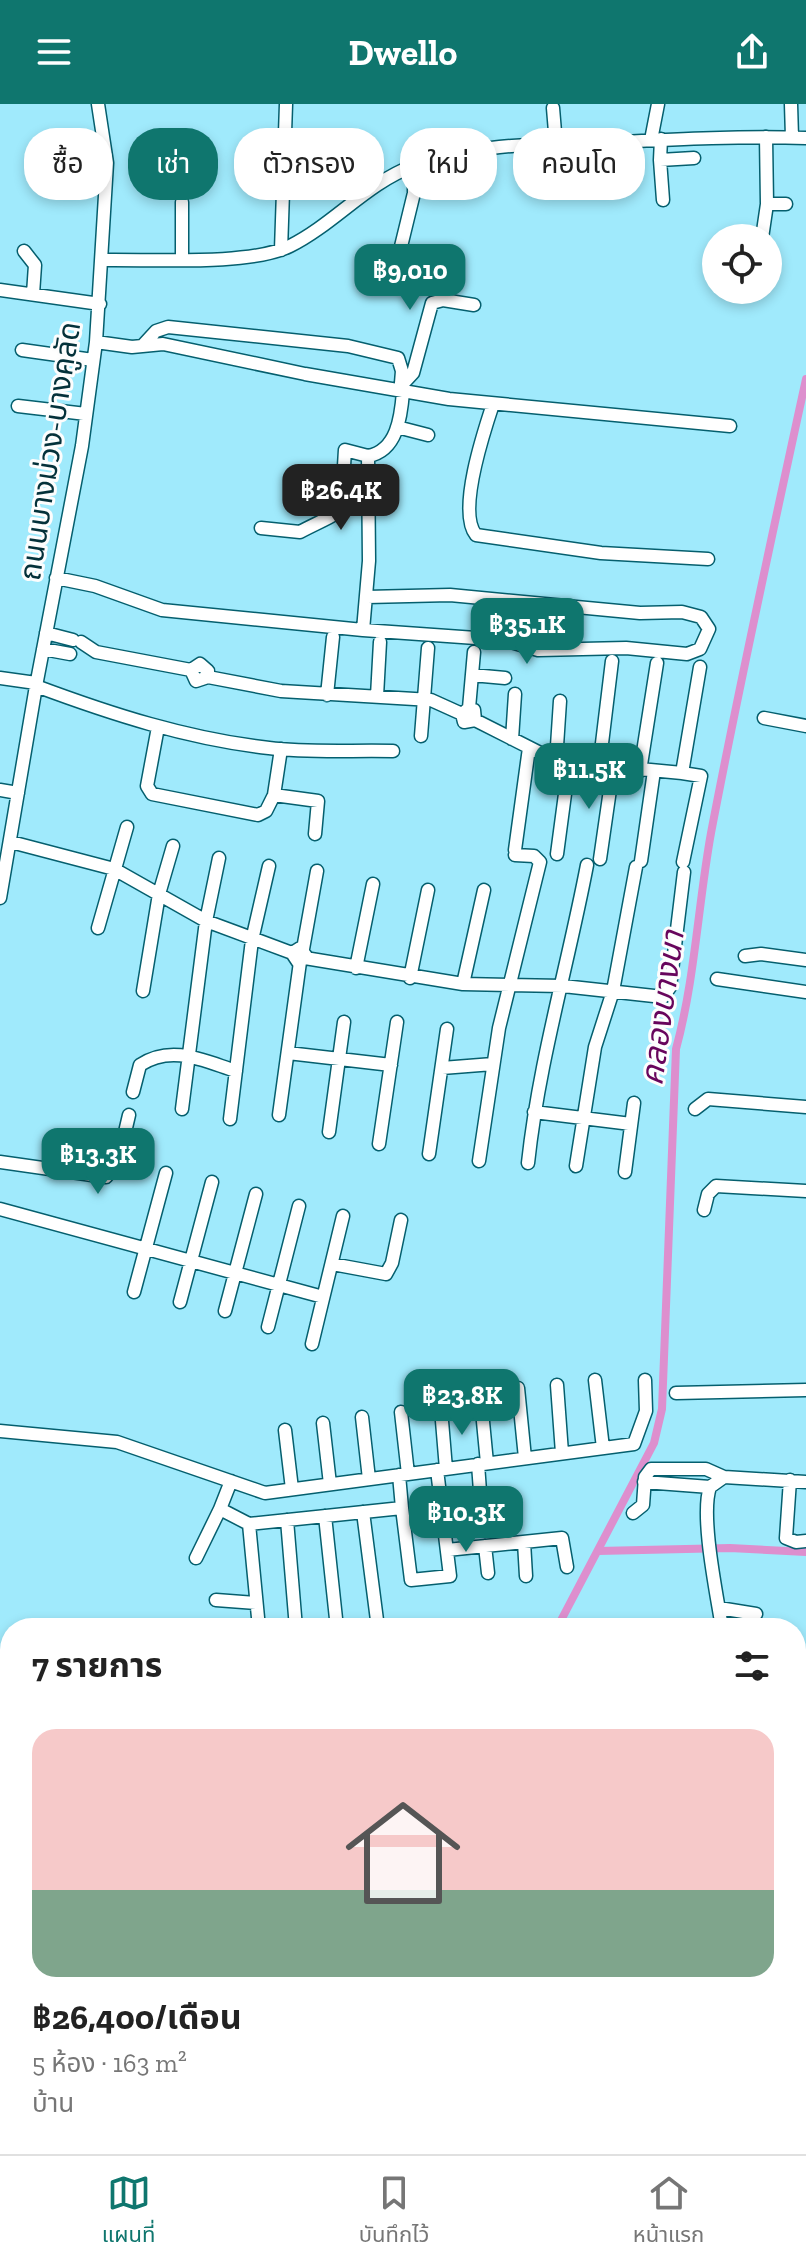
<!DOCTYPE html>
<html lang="th">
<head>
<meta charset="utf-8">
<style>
	body { margin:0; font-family:"Zilla Slab","Noto Sans Thai",serif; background:#f2f2f2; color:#222; height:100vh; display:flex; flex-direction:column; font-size:30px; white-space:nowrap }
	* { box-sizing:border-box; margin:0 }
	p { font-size:26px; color:#767676 }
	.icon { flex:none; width:44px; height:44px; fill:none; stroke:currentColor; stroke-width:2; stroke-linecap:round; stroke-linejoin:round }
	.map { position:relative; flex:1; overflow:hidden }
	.details { position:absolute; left:0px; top:1514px; width:806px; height:536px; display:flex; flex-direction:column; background:#fff; border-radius:32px 32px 0 0; box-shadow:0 4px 12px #0003 }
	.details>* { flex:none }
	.top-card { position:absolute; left:24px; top:24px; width:758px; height:72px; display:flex; gap:16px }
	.controls { position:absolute; left:702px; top:120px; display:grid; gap:16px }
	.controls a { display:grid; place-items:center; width:80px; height:80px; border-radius:50%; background:#fff; box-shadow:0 4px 12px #0003; font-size:40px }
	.price { position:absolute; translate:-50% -68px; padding:0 18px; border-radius:16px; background:#0f766e; color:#fff; font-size:26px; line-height:52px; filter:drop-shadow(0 2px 4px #0008) }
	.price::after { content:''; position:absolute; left:50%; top:48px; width:24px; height:18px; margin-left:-12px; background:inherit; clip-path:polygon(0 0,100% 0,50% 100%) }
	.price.on { background:#222; color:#fff }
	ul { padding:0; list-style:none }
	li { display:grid; align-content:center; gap:16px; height:424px; padding:0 32px }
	li span { display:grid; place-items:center; height:248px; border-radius:24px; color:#555 }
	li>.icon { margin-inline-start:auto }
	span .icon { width:144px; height:144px; fill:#fffc; stroke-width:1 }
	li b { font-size:34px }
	h2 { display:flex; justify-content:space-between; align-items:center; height:96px; padding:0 32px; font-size:34px }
	.pill { padding:0 28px; border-radius:32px; background:#fff; box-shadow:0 4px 12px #0003; font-size:28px; line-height:72px }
	.pill.on { background:#0f766e; color:#fff }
	header { display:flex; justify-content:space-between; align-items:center; height:104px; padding:0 32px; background:#0f766e; color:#fff; font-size:36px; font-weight:700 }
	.tab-bar { display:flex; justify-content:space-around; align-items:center; height:112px; border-top:2px solid #e0e0e0; background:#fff; font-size:22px; color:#767676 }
	.tab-bar a { display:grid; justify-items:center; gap:4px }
	.tab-bar .on { color:#0f766e }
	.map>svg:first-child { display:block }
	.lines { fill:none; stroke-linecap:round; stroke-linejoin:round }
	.canal { stroke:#dd8fce; stroke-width:8 }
	.minor-casing { stroke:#055f6e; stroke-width:15 }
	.minor { stroke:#fff; stroke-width:12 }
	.labels { text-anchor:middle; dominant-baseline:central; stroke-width:6; stroke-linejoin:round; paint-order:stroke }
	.street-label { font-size:30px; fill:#04313a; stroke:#fdfdfd }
	.water-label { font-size:32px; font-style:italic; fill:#67055c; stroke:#fdfdfd }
</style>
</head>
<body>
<header><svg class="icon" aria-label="menu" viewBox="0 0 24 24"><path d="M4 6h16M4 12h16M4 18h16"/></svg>Dwello<svg class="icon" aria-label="share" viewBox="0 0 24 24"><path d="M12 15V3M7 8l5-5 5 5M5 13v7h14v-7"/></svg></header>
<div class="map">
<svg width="806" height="2050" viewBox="0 0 806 2050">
	<rect width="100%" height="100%" fill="#a0eafc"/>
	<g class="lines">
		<path class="canal" d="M598,1447l132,-3 76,4
			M557,1524l97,-185 8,-34 14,-360c19,-70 22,-144 35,-216 29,-152 62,-303 95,-454
			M274,2050l6,-10"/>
		<defs>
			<path id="minor" d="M791,0l1,33
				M553,4l3,36
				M661,35l-1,21 34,-2
				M651,36l7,-36
				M660,56l3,40
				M182,98v56
				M767,100h19
				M762,134l5,-34 -1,-67
				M281,146l5,-146
				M24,147l11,14 -2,29
				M103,156c48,-1 147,6 187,-14 44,-22 77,-63 123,-80 63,-24 138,-22 204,-24 63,-3 126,-6 189,-4
				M396,163l18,-74v-27
				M0,186l100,14
				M96,238l36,5 31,-3 142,30 144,25 281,27
				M144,240l12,-13 12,-4 180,19 50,12 4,13 -1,12
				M22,246l71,10
				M400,283l13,-14 19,-70 11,-3 31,5
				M493,300c-9,27 -36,108 -17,131l125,18 107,6
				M18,302l68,8
				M397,323l31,8
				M368,352c29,-5 33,-39 35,-64
				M56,474l39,8 67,24 201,20 6,-69 -1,-105 -23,-6c-1,12 -2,58 -10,64 -6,4 -26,13 -35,18l-39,-4
				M363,526l141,10 34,10 88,-2 61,6 13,-5 9,-20 -8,-12 -19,-5 -42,1 -190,-18 -83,2
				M46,529l27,7
				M81,538l15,10 95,18 9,-6 8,7v6l-12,4 -5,-11
				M43,545l27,5
				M472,571l33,3
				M208,573l73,14 150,9 31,14 2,8 11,-2 -1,-10 -5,-2 -7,6
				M0,574l36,5
				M36,582c75,28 152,53 233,62 40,5 83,2 124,3
				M327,591l6,-58
				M377,592l3,-54
				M469,604l5,-56
				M764,614l42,8
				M475,616l81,41 126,12 18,-106
				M158,623l-11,59 5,8 106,21 8,-4 8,-16
				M421,632l7,-88
				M512,635l3,-45
				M281,645l-7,46 44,6 -3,33
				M556,657l4,-60
				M599,664l13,-107
				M640,667l17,-108
				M682,669l19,3 -18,86
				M0,686l18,3
				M11,738l103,27 92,52 86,32 8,-5 6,8 -8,6 -6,-9
				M515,746l14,-102
				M557,750l12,-90
				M600,755l13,-90
				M641,757l13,-90
				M0,794l36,-212 46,-240 14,-104 11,-179 -9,-59
				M98,824l29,-101
				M303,845l14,-78
				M745,852l16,-2 45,6
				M305,854l158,26 100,2 100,11 7,-10 14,-115
				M356,864l17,-84
				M410,874l18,-88
				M717,875l89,13
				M463,880l21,-94
				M143,887l16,-97 14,-48
				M288,949l103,12
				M442,964l51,-4
				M133,988l7,-27c32,-21 64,-4 96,6
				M182,1005l24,-188 13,-63
				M695,1005l13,-10 98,8
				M534,1008l97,12
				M279,1011l21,-153
				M230,1015l22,-179 17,-74
				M329,1028l15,-110
				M379,1040l18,-122
				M429,1050l18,-125
				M479,1057l20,-133 41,-166 -6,-6 -19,-1
				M0,1058l106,15 12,-15 11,-47
				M528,1059c11,-102 40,-198 59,-298
				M576,1062l19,-119 18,-56 23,-124
				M625,1068l9,-69
				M0,1105l323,88
				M704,1106l4,-16 8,-8 90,5
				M332,1160l54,10 6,-11 9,-43
				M134,1188l32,-119
				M180,1198l32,-120
				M225,1207l31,-117
				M268,1223l31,-121
				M312,1240l31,-128
				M595,1276l8,68
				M557,1281l5,68
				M518,1284l7,70
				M676,1289l130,-3
				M481,1297l6,62
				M441,1305l5,60
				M401,1308l7,62
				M362,1313l7,62
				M323,1319l7,61
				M285,1326l7,59
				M0,1327l117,11 148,51 369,-49 12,-33 -1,-31
				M478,1360l3,41
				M790,1376l-4,58 10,4 10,-1
				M231,1377l-11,28 29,15 153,-16 -3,-33
				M644,1378l66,5
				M402,1404l9,72 39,-4 -13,-106
				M363,1408l15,116
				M633,1409l10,-8 2,-28 6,-8h55l18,8
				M325,1412l12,112
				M287,1416l9,108
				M249,1420l10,104
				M524,1438l2,34
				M485,1442l3,27
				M447,1446l115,-12 5,29
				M196,1454l24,-49
				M216,1496l40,3
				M719,1504l37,6
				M722,1524c-5,-33 -22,-112 -12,-141l14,-10 82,5
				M0,1566l10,1
				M0,1850l10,-1
				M434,2050l3,-10
				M545,2050l4,-10"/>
		</defs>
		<use href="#minor" class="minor-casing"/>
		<use href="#minor" class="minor"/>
	</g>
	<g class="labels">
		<g class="street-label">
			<text transform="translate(50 347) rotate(-81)">ถนนบางม่วง-บางคูลัด</text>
		</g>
		<g class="water-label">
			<text transform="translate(662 904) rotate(-82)">คลองบางนา</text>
		</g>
	</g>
</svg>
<div class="controls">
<a><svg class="icon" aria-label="locate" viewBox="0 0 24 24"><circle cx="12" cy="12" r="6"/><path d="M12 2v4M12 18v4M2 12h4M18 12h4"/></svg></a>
</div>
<b class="price" style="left:410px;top:208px">฿9,010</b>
<b class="price on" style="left:341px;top:428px">฿26.4K</b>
<b class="price" style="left:527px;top:562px">฿35.1K</b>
<b class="price" style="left:589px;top:707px">฿11.5K</b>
<b class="price" style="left:98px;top:1092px">฿13.3K</b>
<b class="price" style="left:462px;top:1333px">฿23.8K</b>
<b class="price" style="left:466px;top:1450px">฿10.3K</b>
<div class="top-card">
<a class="pill">ซื้อ</a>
<a class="pill on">เช่า</a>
<a class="pill">ตัวกรอง</a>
<a class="pill">ใหม่</a>
<a class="pill">คอนโด</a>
</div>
<section class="details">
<h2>7 รายการ<svg class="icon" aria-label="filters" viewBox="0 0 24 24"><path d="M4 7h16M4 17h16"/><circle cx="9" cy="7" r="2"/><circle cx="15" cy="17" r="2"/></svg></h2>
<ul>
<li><span style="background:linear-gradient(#f6c9c9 65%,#7fa58c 0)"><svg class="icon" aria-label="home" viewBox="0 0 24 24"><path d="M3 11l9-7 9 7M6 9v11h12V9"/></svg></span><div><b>฿26,400/เดือน</b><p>5 ห้อง · 163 m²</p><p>บ้าน</p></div></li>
</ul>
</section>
</div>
<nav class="tab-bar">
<a class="on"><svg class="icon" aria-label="map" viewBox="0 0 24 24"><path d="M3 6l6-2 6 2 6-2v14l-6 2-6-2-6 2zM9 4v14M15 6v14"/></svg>แผนที่</a>
<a><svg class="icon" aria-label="saved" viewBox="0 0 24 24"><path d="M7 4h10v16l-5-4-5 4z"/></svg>บันทึกไว้</a>
<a><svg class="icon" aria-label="home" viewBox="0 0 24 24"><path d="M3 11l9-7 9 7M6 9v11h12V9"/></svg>หน้าแรก</a>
</nav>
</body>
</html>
